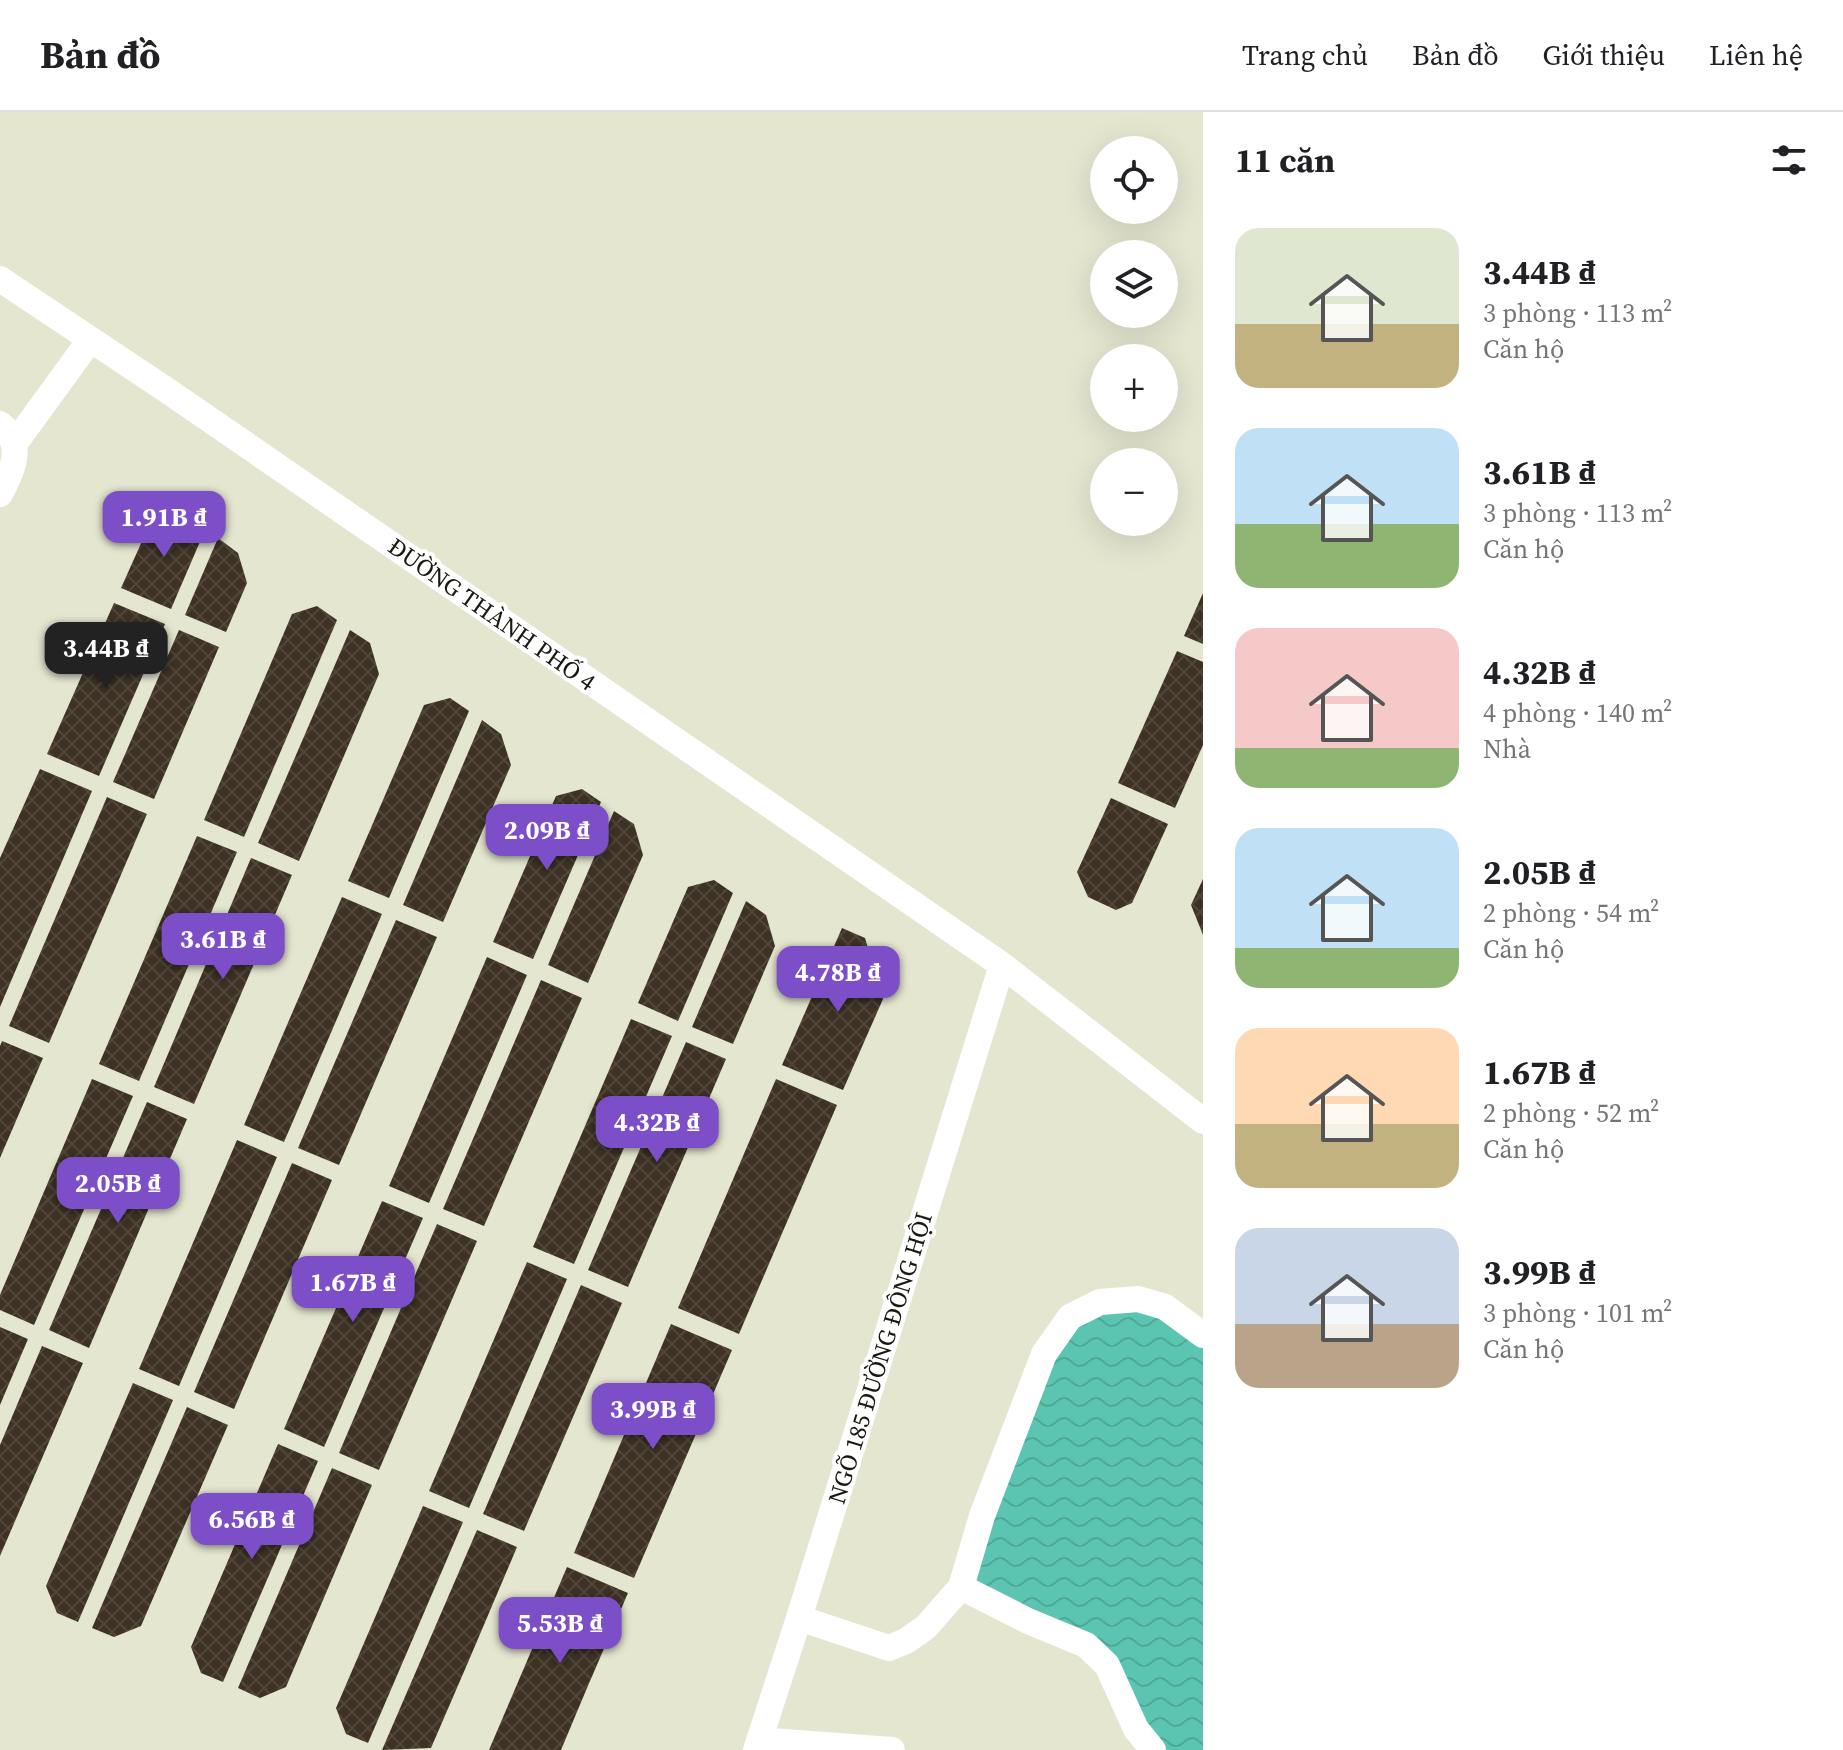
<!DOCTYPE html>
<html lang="vi">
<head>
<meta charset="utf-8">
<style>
	body { margin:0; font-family:"Source Serif 4",serif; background:#f6f6f6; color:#202124; height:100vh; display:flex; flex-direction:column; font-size:30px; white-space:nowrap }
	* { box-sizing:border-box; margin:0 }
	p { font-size:26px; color:#757577 }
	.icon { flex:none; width:44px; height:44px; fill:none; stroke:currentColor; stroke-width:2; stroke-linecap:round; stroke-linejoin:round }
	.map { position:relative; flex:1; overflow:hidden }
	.panel { display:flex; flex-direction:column; background:#fff; width:640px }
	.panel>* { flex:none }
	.tools { position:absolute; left:1090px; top:24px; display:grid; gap:16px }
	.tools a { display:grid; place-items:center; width:88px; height:88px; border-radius:50%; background:#fff; box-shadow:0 8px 32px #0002; font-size:40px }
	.price { position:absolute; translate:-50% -68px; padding:0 18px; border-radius:16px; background:#7c4ec7; color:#fff; font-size:26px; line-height:52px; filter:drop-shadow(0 2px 4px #0008) }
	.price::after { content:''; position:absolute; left:50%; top:48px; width:24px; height:18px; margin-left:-12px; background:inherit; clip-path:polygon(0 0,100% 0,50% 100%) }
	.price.selected { background:#222; color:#fff }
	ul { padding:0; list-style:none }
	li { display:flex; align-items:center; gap:24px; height:200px; padding:0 32px }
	li span { display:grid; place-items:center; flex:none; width:224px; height:160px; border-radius:24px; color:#555 }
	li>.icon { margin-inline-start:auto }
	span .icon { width:96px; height:96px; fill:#fffc; stroke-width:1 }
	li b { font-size:34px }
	h2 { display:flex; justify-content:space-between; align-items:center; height:96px; padding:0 32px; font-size:34px }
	header { display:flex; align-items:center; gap:48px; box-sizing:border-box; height:112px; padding:0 40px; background:#fff; border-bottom:2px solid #e0e0e0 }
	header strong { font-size:38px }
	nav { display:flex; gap:44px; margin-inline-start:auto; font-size:28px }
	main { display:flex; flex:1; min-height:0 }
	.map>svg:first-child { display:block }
	.water { fill:url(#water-waves) }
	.building { fill:url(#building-cross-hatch) }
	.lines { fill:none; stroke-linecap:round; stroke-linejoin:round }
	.minor { stroke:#fff; stroke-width:26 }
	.labels { text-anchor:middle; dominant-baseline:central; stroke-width:8; stroke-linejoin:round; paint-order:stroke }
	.street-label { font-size:24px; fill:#181911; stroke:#fff }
</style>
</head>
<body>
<header>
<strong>Bản đồ</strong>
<nav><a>Trang chủ</a><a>Bản đồ</a><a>Giới thiệu</a><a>Liên hệ</a></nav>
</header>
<main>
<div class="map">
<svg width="1203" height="1638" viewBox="0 0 1203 1638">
	<defs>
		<pattern id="water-waves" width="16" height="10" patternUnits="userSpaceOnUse" patternTransform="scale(2)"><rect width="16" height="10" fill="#5cc5b1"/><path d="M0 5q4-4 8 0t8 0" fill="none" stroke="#4fa997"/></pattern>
		<pattern id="building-cross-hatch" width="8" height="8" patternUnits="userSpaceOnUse" patternTransform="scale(2)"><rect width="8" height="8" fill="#3d3224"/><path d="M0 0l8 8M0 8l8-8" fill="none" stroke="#50463a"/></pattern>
	</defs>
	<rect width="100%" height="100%" fill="#e4e6d0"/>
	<path class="water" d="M1138,1187l65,36v415h-50l-46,-85 -146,-78 109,-270z"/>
	<path class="building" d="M178,400l27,18 -34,79 -50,-21 31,-69z
		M218,426l20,15 9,30 -21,49 -41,-17z
		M1203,481v51l-19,-8z
		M114,491l51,21 -66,152 -52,-22z
		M317,494l20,14 -93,217 -40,-17 88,-206z
		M179,518l40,17 -65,152 -41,-17z
		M350,518l20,13 9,31 -80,187 -41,-18z
		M1177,539l26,11v83l-28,63 -57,-25z
		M450,586l19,13 -80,187 -41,-17 76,-176z
		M482,608l19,14 10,31 -68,157 -40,-17z
		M40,657l52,22 -92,216v-149z
		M582,677l19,13 -68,157 -40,-17 63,-146z
		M107,685l40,17 -98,229 -40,-17z
		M1111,686l57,26 -36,79 -16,7 -28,-13 -11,-25z
		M614,699l20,13 9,31 -55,128 -40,-18z
		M197,724l40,16 -98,229 -40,-17z
		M251,746l41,17 -98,229 -40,-17z
		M1203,767v56l-12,-30z
		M714,768l19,13 -55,128 -40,-18 50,-116z
		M342,785l40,17 -98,228 -40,-17z
		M746,789l20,14 9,31 -42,98 -41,-17z
		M396,808l41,17 -98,228 -41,-17z
		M842,816l23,10 18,61 -40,91 -61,-25z
		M487,845l40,18 -98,228 -40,-17z
		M541,868l41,18 -98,228 -41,-17z
		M631,907l41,17 -98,228 -41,-17z
		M2,929l41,17 -43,100v-112z
		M686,930l40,17 -98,228 -40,-17z
		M92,967l41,17 -99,229 -34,-15v-15z
		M776,967l61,26 -98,229 -61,-26z
		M147,990l40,17 -98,229 -40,-18z
		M237,1028l40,17 -98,229 -40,-17z
		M292,1051l40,17 -98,229 -40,-17z
		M382,1089l41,17 -99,229 -40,-18z
		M437,1112l40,17 -98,229 -40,-17z
		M527,1150l40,17 -98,229 -40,-17z
		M581,1173l41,18 -98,228 -41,-17z
		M671,1212l61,26 -98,228 -60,-25z
		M0,1215l28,12 -28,66z
		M42,1234l41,17 -83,193v-111z
		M133,1271l40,17 -95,222 -21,-9 -11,-27z
		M187,1295l41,18 -87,201 -27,11 -22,-9z
		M278,1332l40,17 -95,221 -22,-9 -10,-26z
		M332,1356l40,17 -86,202 -26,11 -22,-10z
		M423,1394l40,16 -95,221 -22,-9 -10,-26z
		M477,1418l40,17 -48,113 -38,88 -49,2z
		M567,1455l61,26 -41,95 -26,62h-72z"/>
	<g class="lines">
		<path class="minor" d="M0,167l168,112 834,574 201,156
			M0,312c26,20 12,47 0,70
			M15,331l75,-103
			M961,1475l67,34 58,24 21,20 29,64 17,21
			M799,1506l90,30 17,-7 20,-14 35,-40 21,-71 62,-162 26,-37 30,-15 38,-3 27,8 38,28
			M759,1628l133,10
			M756,1638l43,-132 203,-653"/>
	</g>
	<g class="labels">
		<g class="street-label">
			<text transform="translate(492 502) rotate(35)">ĐƯỜNG THÀNH PHỐ 4</text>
			<text transform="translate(880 1246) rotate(-73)">NGÕ 185 ĐƯỜNG ĐÔNG HỘI</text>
		</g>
	</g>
</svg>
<div class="tools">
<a><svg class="icon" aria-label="locate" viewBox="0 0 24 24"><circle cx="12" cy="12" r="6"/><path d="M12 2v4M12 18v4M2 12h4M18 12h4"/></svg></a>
<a><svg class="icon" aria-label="layers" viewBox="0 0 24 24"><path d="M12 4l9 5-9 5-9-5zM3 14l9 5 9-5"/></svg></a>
<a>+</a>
<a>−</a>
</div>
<b class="price" style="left:164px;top:447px">1.91B ₫</b>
<b class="price selected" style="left:106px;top:578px">3.44B ₫</b>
<b class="price" style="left:547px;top:760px">2.09B ₫</b>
<b class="price" style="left:223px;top:869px">3.61B ₫</b>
<b class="price" style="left:838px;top:902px">4.78B ₫</b>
<b class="price" style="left:657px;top:1052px">4.32B ₫</b>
<b class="price" style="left:118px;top:1113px">2.05B ₫</b>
<b class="price" style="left:353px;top:1212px">1.67B ₫</b>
<b class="price" style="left:653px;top:1339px">3.99B ₫</b>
<b class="price" style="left:252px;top:1449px">6.56B ₫</b>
<b class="price" style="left:560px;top:1553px">5.53B ₫</b>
</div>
<section class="panel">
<h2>11 căn<svg class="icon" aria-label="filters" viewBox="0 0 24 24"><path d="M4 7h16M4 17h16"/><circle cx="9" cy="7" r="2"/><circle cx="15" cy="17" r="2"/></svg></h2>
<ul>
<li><span style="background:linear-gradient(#dfe7d0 60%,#c2b280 0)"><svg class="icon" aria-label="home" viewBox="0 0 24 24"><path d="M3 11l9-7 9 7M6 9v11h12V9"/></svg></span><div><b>3.44B ₫</b><p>3 phòng · 113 m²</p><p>Căn hộ</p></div></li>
<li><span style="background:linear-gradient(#bfe0f5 60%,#8fb573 0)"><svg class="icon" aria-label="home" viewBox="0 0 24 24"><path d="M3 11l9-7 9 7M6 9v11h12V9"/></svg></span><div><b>3.61B ₫</b><p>3 phòng · 113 m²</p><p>Căn hộ</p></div></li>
<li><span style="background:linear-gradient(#f6c9c9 75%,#8fb573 0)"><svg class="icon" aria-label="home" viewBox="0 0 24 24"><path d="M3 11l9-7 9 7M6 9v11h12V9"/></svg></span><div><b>4.32B ₫</b><p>4 phòng · 140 m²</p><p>Nhà</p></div></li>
<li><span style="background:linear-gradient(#bfe0f5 75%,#8fb573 0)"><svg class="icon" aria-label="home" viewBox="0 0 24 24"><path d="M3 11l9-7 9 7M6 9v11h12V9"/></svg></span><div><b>2.05B ₫</b><p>2 phòng · 54 m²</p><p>Căn hộ</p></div></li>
<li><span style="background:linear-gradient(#ffd9b3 60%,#c2b280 0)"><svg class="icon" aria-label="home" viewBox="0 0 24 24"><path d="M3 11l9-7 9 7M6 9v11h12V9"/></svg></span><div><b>1.67B ₫</b><p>2 phòng · 52 m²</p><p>Căn hộ</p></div></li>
<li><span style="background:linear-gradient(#c9d6e8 60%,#b9a48a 0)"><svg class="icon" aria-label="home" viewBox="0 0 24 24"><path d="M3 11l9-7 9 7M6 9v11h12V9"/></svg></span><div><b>3.99B ₫</b><p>3 phòng · 101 m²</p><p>Căn hộ</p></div></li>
</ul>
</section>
</main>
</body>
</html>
